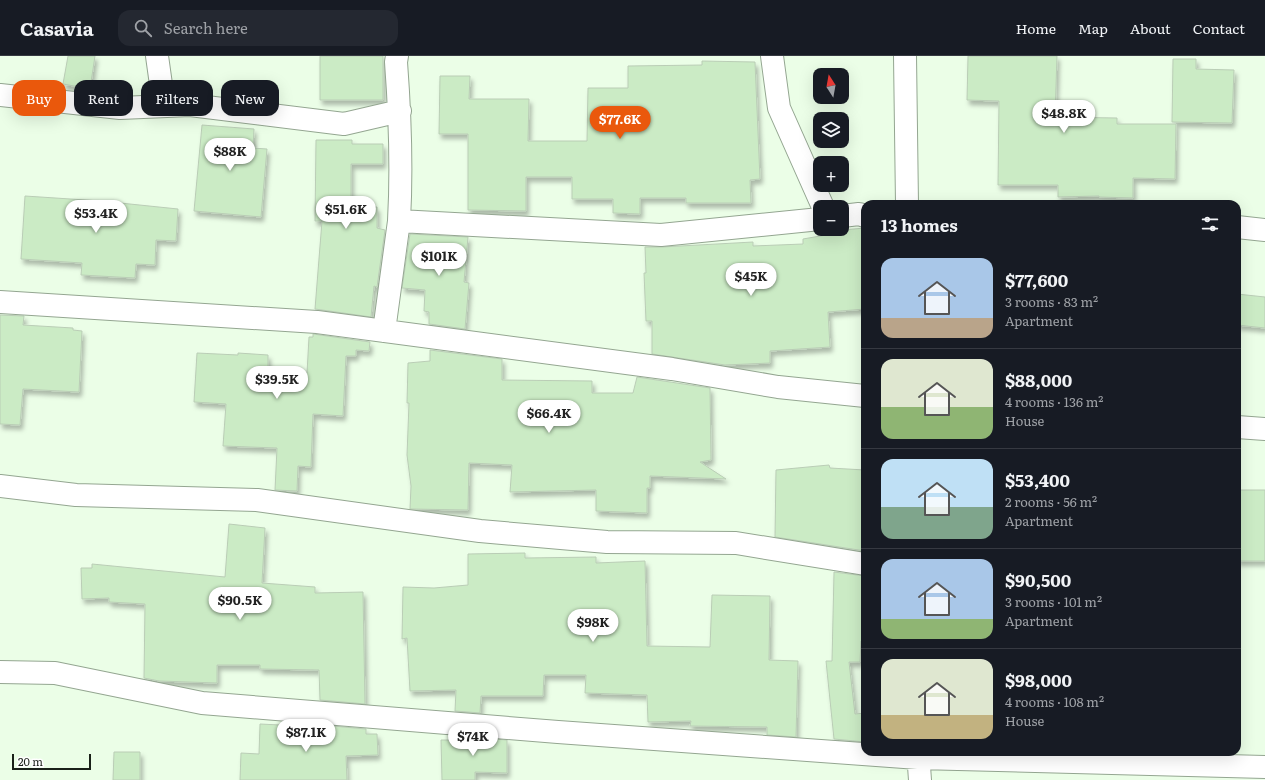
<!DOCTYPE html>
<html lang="en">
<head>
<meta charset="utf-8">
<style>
	body { margin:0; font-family:Literata,serif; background:#242831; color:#f1f3f6; height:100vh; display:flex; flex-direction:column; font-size:15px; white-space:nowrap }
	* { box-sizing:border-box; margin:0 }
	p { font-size:13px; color:#9ea1a6 }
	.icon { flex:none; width:22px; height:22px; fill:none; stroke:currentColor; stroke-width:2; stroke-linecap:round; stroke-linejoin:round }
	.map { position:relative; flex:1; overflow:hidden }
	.drawer { position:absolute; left:861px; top:144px; width:380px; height:556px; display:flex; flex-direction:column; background:#171b24; border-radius:12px; box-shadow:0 4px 16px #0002 }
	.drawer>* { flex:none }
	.banner { position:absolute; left:12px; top:24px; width:380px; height:36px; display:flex; gap:8px }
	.needle { width:26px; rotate:349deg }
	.tools { position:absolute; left:813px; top:12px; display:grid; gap:8px }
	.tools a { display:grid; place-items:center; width:36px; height:36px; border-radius:8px; background:#171b24; box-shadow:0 4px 16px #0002; font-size:20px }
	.scale { position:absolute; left:12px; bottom:10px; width:79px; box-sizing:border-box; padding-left:4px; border:2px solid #1a2119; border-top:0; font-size:11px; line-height:14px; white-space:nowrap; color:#1a2119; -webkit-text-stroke:3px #fff; paint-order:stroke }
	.price { position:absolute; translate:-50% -34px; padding:0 9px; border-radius:14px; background:#fff; color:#222; font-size:13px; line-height:26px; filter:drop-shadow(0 1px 2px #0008) }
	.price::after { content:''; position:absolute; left:50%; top:24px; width:12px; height:9px; margin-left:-6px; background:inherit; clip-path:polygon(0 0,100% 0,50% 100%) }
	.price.current { background:#ea580c; color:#fff }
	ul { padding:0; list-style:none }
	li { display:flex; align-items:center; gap:12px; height:100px; padding:0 20px }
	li+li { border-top:1px solid #363941 }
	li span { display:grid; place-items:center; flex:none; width:112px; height:80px; border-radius:12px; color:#555 }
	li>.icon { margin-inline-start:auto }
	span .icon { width:48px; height:48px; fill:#fffc; stroke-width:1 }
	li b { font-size:17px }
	h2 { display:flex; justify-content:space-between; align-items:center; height:48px; padding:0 20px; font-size:17px }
	.chip { padding:0 14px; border-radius:12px; background:#171b24; box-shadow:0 4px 16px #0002; font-size:14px; line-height:36px }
	.chip.current { background:#ea580c; color:#fff }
	header { display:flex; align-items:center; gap:24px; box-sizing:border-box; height:56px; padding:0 20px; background:#171b24; border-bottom:1px solid #363941 }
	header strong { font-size:19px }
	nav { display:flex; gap:22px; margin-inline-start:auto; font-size:14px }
	.search { width:280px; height:36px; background:#242831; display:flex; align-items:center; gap:10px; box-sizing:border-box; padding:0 14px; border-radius:12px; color:#9ea1a6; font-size:15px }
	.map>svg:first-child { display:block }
	.building { fill:#cbebc5; stroke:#bacdb6; filter:url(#shadow) }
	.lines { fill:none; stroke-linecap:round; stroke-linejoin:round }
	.minor-casing { stroke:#94a691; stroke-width:24 }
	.minor { stroke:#fff; stroke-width:22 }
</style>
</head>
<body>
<header>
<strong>Casavia</strong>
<div class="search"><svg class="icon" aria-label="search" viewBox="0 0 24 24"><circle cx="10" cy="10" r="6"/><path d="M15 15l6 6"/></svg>Search here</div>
<nav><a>Home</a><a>Map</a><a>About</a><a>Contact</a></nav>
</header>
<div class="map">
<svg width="1265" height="724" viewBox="0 0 1265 724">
	<defs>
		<filter id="shadow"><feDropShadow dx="2.5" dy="4.5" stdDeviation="2" flood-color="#0004"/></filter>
	</defs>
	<rect width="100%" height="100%" fill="#ebfee7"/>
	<path class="building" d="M68,0h27l-5,33 -27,-5z
		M320,0h63v44h-63z
		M968,0h89l-2,61 62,1v6h59l-1,55 -42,-1v20l-34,-1v-1l-41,1v-12h-60l1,-84 -32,-1z
		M1173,3h23v10l38,1 -2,53 -60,-1z
		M702,5l53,1 5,117 -10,1 1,23h-65v-5h-46v16l-27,-1v-14h-41v-22h-46v34l-58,-1v-76h-29l1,-58h30l-1,23h60l-1,42h59l1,-53h40v-22l74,-1z
		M202,69l52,4 -1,19 14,1 -6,68 -67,-6z
		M316,84h36v4h31v20h-32v43h26v21l8,2 -8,57 -3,-1 -3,31 -56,-8 7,-88h-7z
		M25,140l76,5 77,8 -2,32 -20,-1 -1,25 -19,-1 -1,14 -54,-3 1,-12 -61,-4z
		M865,172v81l-37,3 2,35 -60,4v12l-45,2 -73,-11v-33h-6l-2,-48h2l-1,-26h17l91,-5v4l50,-2v-5l40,-7 -1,-2z
		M410,178l58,3 -4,45 5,1 -4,46 -36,-5v-12l-5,-1 1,-21 -23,-2z
		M1237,238l28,3v31l-28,-3z
		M0,259l24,1 -1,9 50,3v2l9,1 -3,61 -56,-3 -3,36 -20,-1z
		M313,278l57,8 -1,9 -13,-1v6h-10l-3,60 -30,-2 -2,53 -13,-1 -1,25 -22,-1 2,-42 -54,-2 3,-42 -32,-2 3,-49 41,2v-2l30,2v16l39,2 2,-36h4z
		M430,294l72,9v21l90,1v12h41l4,-16 73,11 1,72 -11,2 26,17 -76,-3v12h-3v25l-51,-2v-21l-86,2 2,-27 -43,-2 -1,47 -58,-1 1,-23 -4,-31 2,-52h-2l1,-40 22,-2z
		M829,409l1,3 35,2v81l-90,-14 1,-67z
		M1237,434h28v71h-28z
		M229,468l36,4 -3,55 53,4v6l48,-1 2,112 -45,-4 -1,-30 -59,-1v-4h-43v18l-58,-2 -15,-3 1,-74 -36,-2v-4l-27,1 -1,-31h11v-4l133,13z
		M525,497v5l71,-1v6l49,-2 2,85 63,1 2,-52 58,1 -1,64 29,1 -2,76 -29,-2v-8l-77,-1 1,-5 -43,1 -1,-27 -62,-2 1,-18h-42l-1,21h-62l-1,17 -25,-2 1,-21 -46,1 -3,-53 -5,1 1,-52 31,1 34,-3v-31z
		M834,516l31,4v65h-4l-1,21h-11l6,52 10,-1v29l-31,-3 -8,-78h6z
		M260,668l61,3v-2l45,4v5h11l1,21 -32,1 1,24h-107l1,-27 18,1z
		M455,680l52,4v33l-32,-1v8h-33l-1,-40h14z
		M114,696h26v28h-27z"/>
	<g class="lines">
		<defs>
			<path id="minor" d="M157,0l7,50
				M397,0l-1,6c4,53 6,106 3,159
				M772,0l7,52 44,99
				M905,0l2,148
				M0,39l120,13 70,-3 154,19 56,-13
				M842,160l17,-2 6,2
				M1237,171l28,3
				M0,246l317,20 355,47 106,18 87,9
				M384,275l15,-110 262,14 159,-16
				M1237,371l28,2
				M0,430l76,9 181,5 223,31 127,11 129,1 129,21
				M0,616l55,1 147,30 356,29 360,26 347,9
				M918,696l2,28"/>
		</defs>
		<use href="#minor" class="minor-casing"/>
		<use href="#minor" class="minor"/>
	</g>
</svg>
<div class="tools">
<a><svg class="needle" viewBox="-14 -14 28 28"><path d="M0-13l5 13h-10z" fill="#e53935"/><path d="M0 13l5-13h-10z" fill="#9ea1a6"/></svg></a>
<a><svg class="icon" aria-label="layers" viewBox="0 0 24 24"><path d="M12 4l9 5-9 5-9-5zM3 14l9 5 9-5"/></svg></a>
<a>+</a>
<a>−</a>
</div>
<div class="scale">20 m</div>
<b class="price" style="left:1064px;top:78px">$48.8K</b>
<b class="price current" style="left:620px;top:84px">$77.6K</b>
<b class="price" style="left:230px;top:116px">$88K</b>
<b class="price" style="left:346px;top:174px">$51.6K</b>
<b class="price" style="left:96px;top:178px">$53.4K</b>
<b class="price" style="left:439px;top:221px">$101K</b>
<b class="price" style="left:751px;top:241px">$45K</b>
<b class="price" style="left:277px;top:344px">$39.5K</b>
<b class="price" style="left:549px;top:378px">$66.4K</b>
<b class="price" style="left:240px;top:565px">$90.5K</b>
<b class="price" style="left:593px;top:587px">$98K</b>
<b class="price" style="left:306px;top:697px">$87.1K</b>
<b class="price" style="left:473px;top:701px">$74K</b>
<div class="banner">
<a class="chip current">Buy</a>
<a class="chip">Rent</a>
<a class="chip">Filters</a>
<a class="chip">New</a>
</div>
<section class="drawer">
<h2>13 homes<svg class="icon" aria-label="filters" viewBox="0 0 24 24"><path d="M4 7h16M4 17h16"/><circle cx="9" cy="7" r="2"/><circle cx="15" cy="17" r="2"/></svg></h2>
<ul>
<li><span style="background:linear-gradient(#a9c7e8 75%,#b9a48a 0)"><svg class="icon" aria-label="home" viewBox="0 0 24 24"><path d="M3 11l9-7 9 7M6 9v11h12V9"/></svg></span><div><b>$77,600</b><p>3 rooms · 83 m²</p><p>Apartment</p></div></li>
<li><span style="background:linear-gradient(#dfe7d0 60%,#8fb573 0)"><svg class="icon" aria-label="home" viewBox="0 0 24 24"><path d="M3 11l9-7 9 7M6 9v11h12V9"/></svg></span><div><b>$88,000</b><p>4 rooms · 136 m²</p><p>House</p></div></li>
<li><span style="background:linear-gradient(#bfe0f5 60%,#7fa58c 0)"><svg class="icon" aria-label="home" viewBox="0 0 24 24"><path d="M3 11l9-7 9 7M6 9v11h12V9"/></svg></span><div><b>$53,400</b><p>2 rooms · 56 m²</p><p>Apartment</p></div></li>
<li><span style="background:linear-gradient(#a9c7e8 75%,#8fb573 0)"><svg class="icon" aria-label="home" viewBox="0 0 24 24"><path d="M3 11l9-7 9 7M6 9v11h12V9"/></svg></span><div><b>$90,500</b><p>3 rooms · 101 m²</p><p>Apartment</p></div></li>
<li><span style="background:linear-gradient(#dfe7d0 70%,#c2b280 0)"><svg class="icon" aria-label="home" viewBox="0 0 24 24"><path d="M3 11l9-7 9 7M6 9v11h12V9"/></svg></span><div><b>$98,000</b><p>4 rooms · 108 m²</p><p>House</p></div></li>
</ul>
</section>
</div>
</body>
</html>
